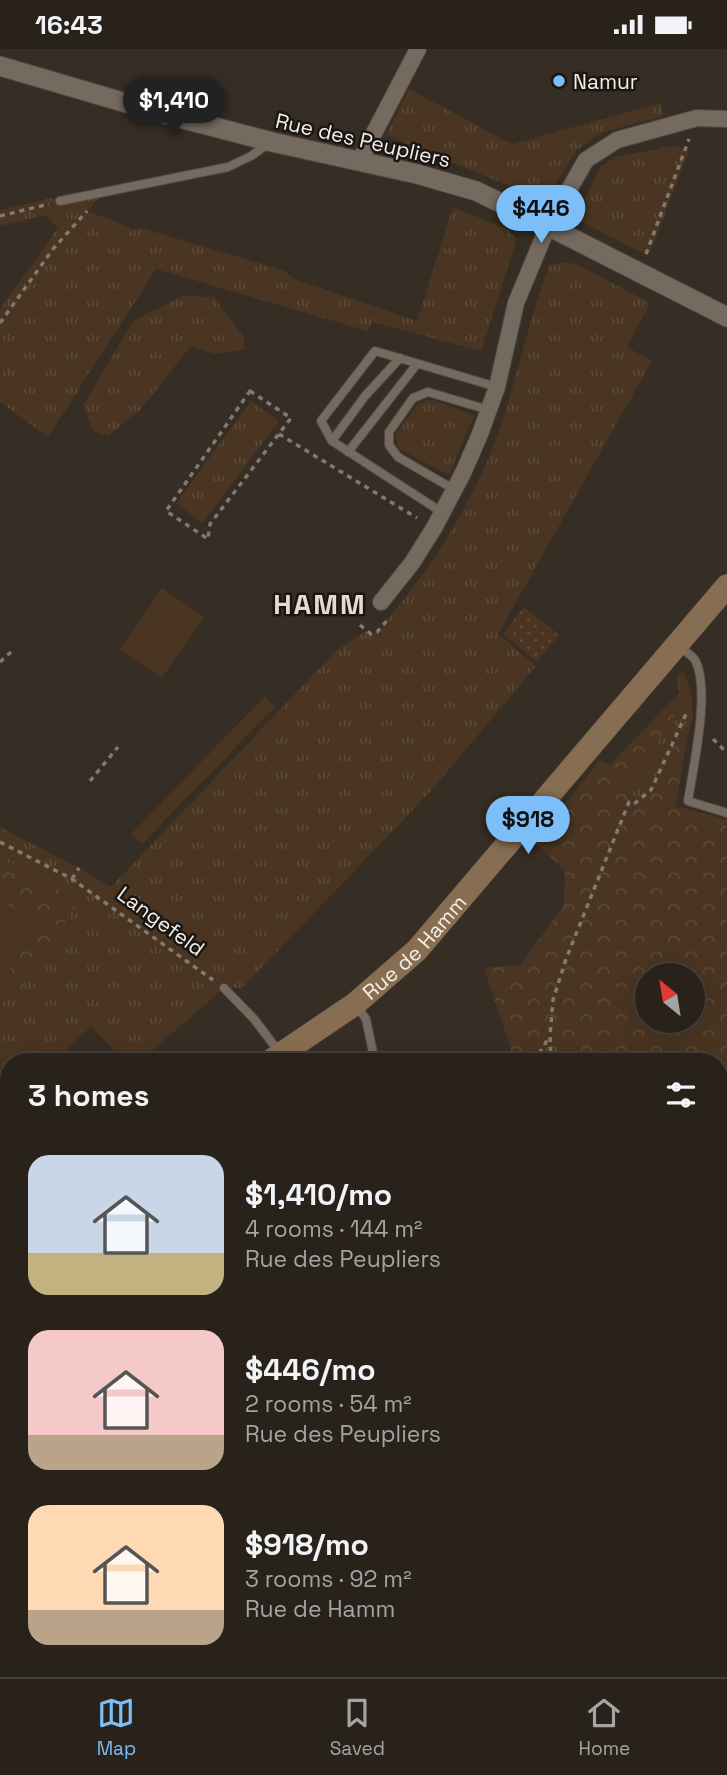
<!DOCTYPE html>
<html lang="en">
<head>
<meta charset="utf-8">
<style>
	body { margin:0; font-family:"Space Grotesk",sans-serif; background:#342f28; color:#f1f3f6; height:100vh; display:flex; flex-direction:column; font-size:26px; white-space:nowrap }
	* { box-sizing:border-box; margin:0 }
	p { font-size:23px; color:#a5a4a3 }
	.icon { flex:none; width:38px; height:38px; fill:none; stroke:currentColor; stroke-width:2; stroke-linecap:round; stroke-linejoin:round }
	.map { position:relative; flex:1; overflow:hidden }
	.details { position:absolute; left:0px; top:1004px; width:728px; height:625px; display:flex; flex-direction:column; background:#28221b; border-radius:28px 28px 0 0; box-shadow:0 7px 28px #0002,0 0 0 2px #443f3a }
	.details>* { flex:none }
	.needle { width:46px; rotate:330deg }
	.fabs { position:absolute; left:635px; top:914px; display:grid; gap:14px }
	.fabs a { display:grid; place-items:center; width:70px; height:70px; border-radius:50%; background:#28221b; box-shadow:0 7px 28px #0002,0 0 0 2px #443f3a; font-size:35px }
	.price { position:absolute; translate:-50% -60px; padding:0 16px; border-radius:24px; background:#7bbef8; color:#111; font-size:23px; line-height:46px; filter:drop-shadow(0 2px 4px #0008) }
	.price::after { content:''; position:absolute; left:50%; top:42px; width:21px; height:16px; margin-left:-10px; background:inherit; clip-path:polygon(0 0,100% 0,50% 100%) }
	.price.active { background:#222; color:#fff }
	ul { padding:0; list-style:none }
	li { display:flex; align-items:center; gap:21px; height:175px; padding:0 28px }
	li span { display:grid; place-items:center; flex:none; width:196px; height:140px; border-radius:21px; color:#555 }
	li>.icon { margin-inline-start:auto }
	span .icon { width:84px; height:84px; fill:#fffc; stroke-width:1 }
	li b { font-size:30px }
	h2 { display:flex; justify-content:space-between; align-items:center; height:84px; padding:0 28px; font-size:30px }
	.status { display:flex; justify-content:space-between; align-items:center; height:49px; padding:0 35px; background:#28221b; direction:ltr }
	.status svg { height:19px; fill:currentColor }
	.menu { display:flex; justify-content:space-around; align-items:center; height:98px; border-top:2px solid #443f3a; background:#28221b; font-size:19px; color:#a5a4a3 }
	.menu a { display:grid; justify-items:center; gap:4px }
	.menu .active { color:#7bbef8 }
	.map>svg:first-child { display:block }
	.grass { fill:url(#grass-tufts) }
	.forest { fill:url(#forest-crowns); fill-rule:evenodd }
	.garden { fill:url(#garden-dots) }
	.pitch { fill:#493521 }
	.water { fill:url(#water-waves); stroke:#9c846b; stroke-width:2 }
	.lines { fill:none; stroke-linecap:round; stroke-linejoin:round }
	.minor-tunnel { stroke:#524a41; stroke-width:16; stroke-dasharray:16 8; stroke-linecap:butt }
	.service-casing { stroke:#514941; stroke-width:10 }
	.minor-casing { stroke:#514941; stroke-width:18 }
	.tertiary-casing { stroke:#514941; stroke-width:21 }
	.secondary-casing { stroke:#514941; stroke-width:24 }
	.path { stroke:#817972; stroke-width:3.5; stroke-dasharray:5 5; stroke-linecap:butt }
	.service { stroke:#756a5f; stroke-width:8 }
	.minor { stroke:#756a5f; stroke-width:16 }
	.tertiary { stroke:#756a5f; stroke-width:19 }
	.secondary { stroke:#876d51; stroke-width:23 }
	.poi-dot { fill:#7bbef8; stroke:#1a1612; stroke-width:2.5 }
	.labels { text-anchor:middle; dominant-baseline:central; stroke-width:5; stroke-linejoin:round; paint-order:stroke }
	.poi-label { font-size:21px; fill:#f4eee8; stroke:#1a1612; text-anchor:start }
	.street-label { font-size:21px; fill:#f4eee8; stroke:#1a1612 }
	.district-label { font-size:28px; font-weight:bold; letter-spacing:2px; fill:#e7dacf; stroke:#1a1612 }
</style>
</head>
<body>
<div class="status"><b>16:43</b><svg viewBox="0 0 49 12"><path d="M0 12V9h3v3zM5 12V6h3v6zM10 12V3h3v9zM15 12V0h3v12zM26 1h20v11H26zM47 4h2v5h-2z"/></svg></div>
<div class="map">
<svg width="727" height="1628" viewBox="0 0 727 1628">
	<defs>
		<pattern id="grass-tufts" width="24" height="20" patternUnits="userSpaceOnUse" patternTransform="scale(1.75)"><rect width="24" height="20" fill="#493521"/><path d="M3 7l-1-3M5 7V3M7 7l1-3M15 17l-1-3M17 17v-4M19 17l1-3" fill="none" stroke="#5b4936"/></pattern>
		<pattern id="forest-crowns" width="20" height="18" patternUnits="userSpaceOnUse" patternTransform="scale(1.75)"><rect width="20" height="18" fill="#493521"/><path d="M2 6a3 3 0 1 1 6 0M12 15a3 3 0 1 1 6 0" fill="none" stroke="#5b4936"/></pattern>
		<pattern id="garden-dots" width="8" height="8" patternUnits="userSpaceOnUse" patternTransform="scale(1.75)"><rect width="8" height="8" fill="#493521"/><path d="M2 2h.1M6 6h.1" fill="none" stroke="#5b4936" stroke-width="1.8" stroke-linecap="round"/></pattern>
		<pattern id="water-waves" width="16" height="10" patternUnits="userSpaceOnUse" patternTransform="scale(1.75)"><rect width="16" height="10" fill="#775635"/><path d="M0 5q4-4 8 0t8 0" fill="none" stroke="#8b6f52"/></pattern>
	</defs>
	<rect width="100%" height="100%" fill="#362d24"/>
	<path class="grass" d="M409,40l103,55 149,-41 2,13 -60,16 -26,18 -25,39 -16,8 -150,-62z
		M675,97l14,5 -40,105 -67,-34 -3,-11 22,-45 14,-9z
		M102,144l-14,18 48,19 5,-2 142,42 11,9 123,42 36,-114 54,22 10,10 -36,112 -109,-29 -4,9 -212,-62 -108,168 -48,-35v-93l58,-81 -12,-13 -46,11v-16l52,-12 8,3z
		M563,213l13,2 74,39 -23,44 25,14 -154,273 38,32 -105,125 -189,197h-18l-85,74h-14l-34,-36 -36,36h-46v22l-9,-6v-251l79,41 32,19 226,-237 29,-19 5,3 6,-2c49,-57 93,-122 119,-193 21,-57 31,-116 53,-173z
		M182,247l32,1 30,40v13l-30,4 -23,-8 -51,64 -32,26 -15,-5 -10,-26 50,-84z
		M429,350l45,16 -25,60 -50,-26 -4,-14 21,-29z
		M251,352l28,20 -76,102 -27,-20z
		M691,641l2,28 -6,20 -10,-2 -26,54 -17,14 -5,-2 3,-21z
		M719,1350l8,3v162l-8,-3z
		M189,1621v-1l81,1 -3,7h-77z"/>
	<path class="forest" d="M683,622l8,19 -59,91 -3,20 5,3 17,-14 26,-54 10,2 -11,68 51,14v478l-8,-1v-235h-204l-31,-94 36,-3 44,-60 1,-34 -30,-29 65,-82 10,5 69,-72 -3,-18zM648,926h45v45h-45z
		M0,809l68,36 7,13 -56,87 -18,-10 34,-63 -35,-20z
		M719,1276l8,1v76l-8,-3z
		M9,1339v228l-9,25v-246z
		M719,1560l8,3v65h-460l3,-8h449z"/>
	<path class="garden" d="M524,558l35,28 -22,27 -34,-28z"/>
	<path class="pitch" d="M162,539l42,29 -42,61 -42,-29z
		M265,647l10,11 -133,137 -11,-10z
		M0,852l36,20 -36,65z"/>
	<path class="water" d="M719,1512l8,3v48l-8,-3z
		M100,1621h69l1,7h-61z"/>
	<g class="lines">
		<path class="minor-tunnel" d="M17,1628v-8"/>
		<defs>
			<path id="service" d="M60,152l168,-34 23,-11 17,-12
				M332,392l33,-45 35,-38
				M348,403l69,-88
				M455,441l-57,-33 -9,-12v-13l24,-34 15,-6 61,18
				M443,464l-111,-72 -11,-20 54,-70 122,36
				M679,597c4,4 13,9 16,14 16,29 -2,108 -7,141l39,12
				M224,939l30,31 25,33
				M357,957l9,13 9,43"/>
			<path id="minor" d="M360,111l58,-111
				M381,553l31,-39 22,-35 29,-55 17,-39 17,-47 19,-84 32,-77 38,-66 31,-20 80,-22 30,1
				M719,1269h8
				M719,1315l8,3"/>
			<path id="tertiary" d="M0,17l157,46 115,30 145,32 59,17 72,35 179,91"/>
			<g id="secondary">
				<path id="s1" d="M269,1013l86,-58 62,-54 310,-364"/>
				<path d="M0,1250l9,-8"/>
			</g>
		</defs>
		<use href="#service" class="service-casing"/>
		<use href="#minor" class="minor-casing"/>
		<use href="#tertiary" class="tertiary-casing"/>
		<use href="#secondary" class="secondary-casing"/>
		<path class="path" d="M0,167l49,-12
			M646,205l43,-115
			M0,274l53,-74 34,-38
			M250,342l41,27 -81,106 -2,15 -42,-28z
			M279,385l138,84
			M360,576l11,9 6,-2 12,-14
			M0,613l11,-10
			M713,690l11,11
			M90,732l28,-34
			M0,793l72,37 141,101
			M72,830l7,-11
			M534,1013l15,-25
			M551,1013l-1,-26 3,-36 13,-41 63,-157 5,2 17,-14 35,-76
			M706,1620l14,8
			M269,1628l8,-8
			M344,1628l6,-8"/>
		<use href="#service" class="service"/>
		<use href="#minor" class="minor"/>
		<use href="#tertiary" class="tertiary"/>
		<use href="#secondary" class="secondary"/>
	</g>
	<circle class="poi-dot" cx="559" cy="32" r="7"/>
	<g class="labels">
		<g class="poi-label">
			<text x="573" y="32">Namur</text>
		</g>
		<g class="street-label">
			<text transform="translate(363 91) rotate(13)">Rue des Peupliers</text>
			<text transform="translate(161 872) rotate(36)">Langefeld</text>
			<text stroke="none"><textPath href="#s1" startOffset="186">Rue de Hamm</textPath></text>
		</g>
		<g class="district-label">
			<text x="320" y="555">HAMM</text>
		</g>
	</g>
</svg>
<div class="fabs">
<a><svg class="needle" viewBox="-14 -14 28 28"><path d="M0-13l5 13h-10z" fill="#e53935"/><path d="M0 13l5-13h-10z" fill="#a5a4a3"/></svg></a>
</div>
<b class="price active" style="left:174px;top:88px">$1,410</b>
<b class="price" style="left:541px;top:196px">$446</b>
<b class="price" style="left:528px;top:807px">$918</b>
<section class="details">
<h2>3 homes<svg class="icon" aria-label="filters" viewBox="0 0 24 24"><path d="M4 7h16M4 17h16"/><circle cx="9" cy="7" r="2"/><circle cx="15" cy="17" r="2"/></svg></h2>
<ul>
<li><span style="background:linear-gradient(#c9d6e8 70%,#c2b280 0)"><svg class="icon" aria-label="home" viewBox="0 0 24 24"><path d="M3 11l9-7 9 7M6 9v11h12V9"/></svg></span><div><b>$1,410/mo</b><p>4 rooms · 144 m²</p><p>Rue des Peupliers</p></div></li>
<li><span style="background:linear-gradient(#f6c9c9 75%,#b9a48a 0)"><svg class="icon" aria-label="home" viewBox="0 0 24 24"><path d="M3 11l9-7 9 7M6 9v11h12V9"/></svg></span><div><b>$446/mo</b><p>2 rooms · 54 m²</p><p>Rue des Peupliers</p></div></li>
<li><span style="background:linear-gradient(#ffd9b3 75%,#b9a48a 0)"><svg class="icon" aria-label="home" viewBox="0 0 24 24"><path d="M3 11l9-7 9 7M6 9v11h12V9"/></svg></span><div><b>$918/mo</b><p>3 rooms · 92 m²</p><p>Rue de Hamm</p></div></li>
</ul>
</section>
</div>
<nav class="menu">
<a class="active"><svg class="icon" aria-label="map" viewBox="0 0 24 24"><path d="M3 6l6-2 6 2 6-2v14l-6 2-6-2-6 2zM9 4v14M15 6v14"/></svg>Map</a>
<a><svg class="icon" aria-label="saved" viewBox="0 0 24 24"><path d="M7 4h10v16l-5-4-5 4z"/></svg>Saved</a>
<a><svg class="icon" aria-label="home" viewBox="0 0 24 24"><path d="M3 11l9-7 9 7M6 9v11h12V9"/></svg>Home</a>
</nav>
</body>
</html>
